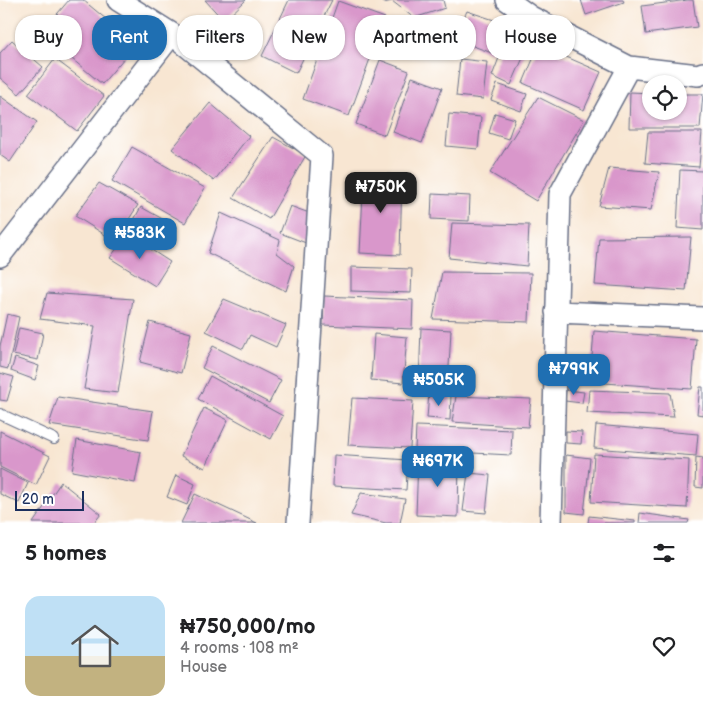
<!DOCTYPE html>
<html lang="en">
<head>
<meta charset="utf-8">
<style>
	body { margin:0; font-family:"Balsamiq Sans",sans-serif; background:#f2f2f2; color:#202124; height:100vh; display:flex; flex-direction:column; font-size:19px; white-space:nowrap }
	* { box-sizing:border-box; margin:0 }
	p { font-size:16px; color:#757577 }
	.icon { flex:none; width:28px; height:28px; fill:none; stroke:currentColor; stroke-width:2; stroke-linecap:round; stroke-linejoin:round }
	.map { position:relative; height:523px; overflow:hidden }
	.side { display:flex; flex-direction:column; background:#fff; flex:1 }
	.side>* { flex:none }
	.banner { position:absolute; left:15px; top:15px; width:674px; height:45px; display:flex; gap:10px }
	.fabs { position:absolute; left:642px; top:75px; display:grid; gap:10px }
	.fabs a { display:grid; place-items:center; width:45px; height:45px; border-radius:50%; background:#fff; box-shadow:0 1px 4px #0004; font-size:25px }
	.scale { position:absolute; left:15px; bottom:12px; width:69px; box-sizing:border-box; padding-left:5px; border:2px solid #1b2f5e; border-top:0; font-size:14px; line-height:18px; white-space:nowrap; color:#1b2f5e; -webkit-text-stroke:4px #fff; paint-order:stroke }
	.price { position:absolute; translate:-50% -42px; padding:0 11px; border-radius:10px; background:#1f6fb2; color:#fff; font-size:16px; line-height:32px; filter:drop-shadow(0 1px 2px #0008) }
	.price::after { content:''; position:absolute; left:50%; top:30px; width:15px; height:11px; margin-left:-8px; background:inherit; clip-path:polygon(0 0,100% 0,50% 100%) }
	.price.on { background:#222; color:#fff }
	ul { padding:0; list-style:none }
	li { display:flex; align-items:center; gap:15px; height:125px; padding:0 25px }
	li+li { border-top:1px solid #e0e0e0 }
	li span { display:grid; place-items:center; flex:none; width:140px; height:100px; border-radius:15px; color:#555 }
	li>.icon { margin-inline-start:auto }
	span .icon { width:60px; height:60px; fill:#fffc; stroke-width:1 }
	li b { font-size:21px }
	h2 { display:flex; justify-content:space-between; align-items:center; height:60px; padding:0 25px; font-size:21px }
	.chip { padding:0 18px; border-radius:20px; background:#fff; box-shadow:0 1px 4px #0004; font-size:18px; line-height:45px }
	.chip.on { background:#1f6fb2; color:#fff }
	.map>svg:first-child { display:block }
	.building { fill:#d997cb }
	.lines { fill:none; stroke-linecap:round; stroke-linejoin:round }
	.service-casing { stroke:#686f87; stroke-width:12 }
	.minor-casing { stroke:#686f87; stroke-width:24 }
	.service { stroke:#fff; stroke-width:10 }
	.minor { stroke:#fff; stroke-width:21 }
</style>
</head>
<body>
<div class="map">
<svg width="703" height="523" viewBox="0 0 703 523">
	<rect width="100%" height="100%" fill="#fff"/>
	<filter id="ink" filterUnits="userSpaceOnUse"><feTurbulence type="fractalNoise" baseFrequency=".02" numOctaves="2"/><feDisplacementMap in="SourceGraphic" scale="10" xChannelSelector="R" yChannelSelector="G"/><feConvolveMatrix kernelMatrix="1 2 1 2 8 2 1 2 1" color-interpolation-filters="sRGB"/></filter>
	<filter id="wash" filterUnits="userSpaceOnUse"><feTurbulence type="fractalNoise" baseFrequency=".0096" numOctaves="4" result="noise"/><feDisplacementMap in="SourceGraphic" scale="20" xChannelSelector="R" yChannelSelector="G"/><feGaussianBlur stdDeviation="1.12" result="paint"/><feColorMatrix in="noise" values="0 0 0 0 0 0 0 0 0 0 0 0 0 0 0 0 0 1.4 0 .05"/><feComposite in="paint" operator="in"/></filter>
	<g filter="url(#wash)">
		<rect width="100%" height="100%" fill="#f8e6d2"/>
		<g id="blocks">
			<path class="building" d="M69,0h14l53,44 -34,40 -61,-51z
				M205,0h41l-22,21z
				M289,0h43l-36,73 -34,-17z
				M383,0h60l2,8 -31,10 -22,-17 -8,2z
				M581,0h42l1,2 -38,13z
				M688,0h5l4,27 -51,7 -4,-28z
				M338,1l47,17 -36,98 -46,-17z
				M467,11l33,11 -8,31 -38,-14z
				M509,32l21,10 -19,43 -19,-9z
				M12,40l31,27 -24,27 -19,-16v-25z
				M539,45l62,27 -17,38 -61,-27z
				M55,59l49,37 -27,35 -49,-37z
				M460,59l27,3 -4,37 -27,-3z
				M380,60l29,11 -24,64 -29,-11z
				M412,77l30,11 -20,55 -29,-11z
				M497,84l30,10 -6,17 -30,-11z
				M630,92l21,1v18h28v-17h24l-3,34h-71z
				M0,96l37,26 -27,40 -10,-7z
				M538,97l46,23 -48,81 -46,-28z
				M210,103l39,33 -35,45 -42,-32z
				M495,113l20,6 -7,20 -19,-6z
				M449,114l32,3 -3,32 -32,-3z
				M648,132h54l-3,35 -54,-4z
				M273,137l33,18 -37,64 -36,-21z
				M132,147l73,41 -20,35 -73,-42z
				M609,168l50,4 -8,38 -52,-4z
				M680,170l23,1v59l-26,-2z
				M364,173l38,2 -2,80 -40,-2z
				M99,183l39,22 -23,36 -40,-25z
				M432,194l38,2 -1,25 -38,-2z
				M290,206l22,8 -6,29 -26,-10z
				M141,207l36,20 -10,20 -37,-20z
				M221,213l59,27 -3,13 17,13 -8,25 -78,-38z
				M452,223l77,2 -2,41 -78,-8z
				M127,234l43,28 -15,24 -45,-28z
				M691,237l-5,54 -91,-6 4,-47z
				M351,267l61,2 -1,24 -60,-2z
				M442,272l89,1 -2,49 -96,-3z
				M47,293l86,6 -15,94 -34,-4 11,-63 -55,-7z
				M324,296l89,4 -1,29 -89,-4z
				M224,299l62,26 -10,22 -26,-12 -7,14 -37,-18z
				M7,314l12,3 -11,52 -8,-2v-21z
				M150,322l41,11 -10,40 -41,-11z
				M19,328l24,5 -5,27 -25,-5z
				M421,328l30,2 -3,55 -29,-1z
				M594,331l102,8 -4,50 -102,-7z
				M374,334l33,3 -4,46 -32,-3z
				M213,346l68,34 -12,23 -67,-35z
				M15,358l24,8 -4,14 -24,-9z
				M0,373l14,4 -7,24 -7,-1z
				M210,376l73,40 -12,23 -73,-40z
				M700,387h3v28l-6,-1z
				M566,390l18,2 -2,11 -17,-2z
				M589,390l81,3 4,24 -87,-4z
				M429,393l22,2 -1,25 -23,-2z
				M456,396l75,3 -3,28 -76,-5z
				M58,397l95,14 -5,29 -99,-15z
				M352,398l61,3 -3,47 -62,-3z
				M204,408l24,12 -23,48 -24,-12z
				M596,425l102,9 -2,22 -102,-8z
				M416,426l96,4 -1,25 -96,-5z
				M0,431l50,25 -14,29 -36,-18z
				M566,431l16,1 -1,12 -15,-1z
				M77,440l64,12 -6,31 -63,-12z
				M594,454l95,6 -2,48 -96,-6z
				M334,455l74,5 -2,30 -73,-4z
				M566,455l24,3 -6,56 -18,-2z
				M696,457l7,1v30l-8,-1z
				M418,459l41,1 -1,57 -42,-2z
				M0,469l28,14 -9,20 -19,-9z
				M468,473l22,2 -4,38 -23,-2z
				M176,475l19,9 -8,21 -20,-8z
				M61,482l40,32 -7,9h-61z
				M361,493l44,6 -5,24h-14l-35,-8z
				M195,494l62,29h-76z
				M640,513l49,7 -1,3h-49z
				M589,516l46,5v2h-47z"/>
		</g>
	</g>
	<g filter="url(#ink)">
		<use href="#blocks" fill-opacity="0" stroke="#686f87" stroke-width="1"/>
		<g class="lines">
			<defs>
				<path id="service" d="M0,414l54,25"/>
				<path id="minor" d="M118,0l54,34 150,122 -24,367
					M507,0l24,17 98,50 69,8 5,-2
					M0,256l172,-222
					M556,312l147,6
					M551,523l9,-329 69,-127"/>
			</defs>
			<use href="#service" class="service-casing"/>
			<use href="#minor" class="minor-casing"/>
			<use href="#service" class="service"/>
			<use href="#minor" class="minor"/>
		</g>
	</g>
</svg>
<div class="fabs">
<a><svg class="icon" aria-label="locate" viewBox="0 0 24 24"><circle cx="12" cy="12" r="6"/><path d="M12 2v4M12 18v4M2 12h4M18 12h4"/></svg></a>
</div>
<div class="scale">20 m</div>
<b class="price on" style="left:381px;top:214px">₦750K</b>
<b class="price" style="left:140px;top:260px">₦583K</b>
<b class="price" style="left:574px;top:396px">₦799K</b>
<b class="price" style="left:439px;top:407px">₦505K</b>
<b class="price" style="left:438px;top:488px">₦697K</b>
<div class="banner">
<a class="chip">Buy</a>
<a class="chip on">Rent</a>
<a class="chip">Filters</a>
<a class="chip">New</a>
<a class="chip">Apartment</a>
<a class="chip">House</a>
</div>
</div>
<section class="side">
<h2>5 homes<svg class="icon" aria-label="filters" viewBox="0 0 24 24"><path d="M4 7h16M4 17h16"/><circle cx="9" cy="7" r="2"/><circle cx="15" cy="17" r="2"/></svg></h2>
<ul>
<li><span style="background:linear-gradient(#bfe0f5 60%,#c2b280 0)"><svg class="icon" aria-label="home" viewBox="0 0 24 24"><path d="M3 11l9-7 9 7M6 9v11h12V9"/></svg></span><div><b>₦750,000/mo</b><p>4 rooms · 108 m²</p><p>House</p></div><svg class="icon" aria-label="heart" viewBox="0 0 24 24"><path d="M12 20l-8-8c-3-5 5-10 8-4 3-6 11-1 8 4z"/></svg></li>
</ul>
</section>
</body>
</html>
